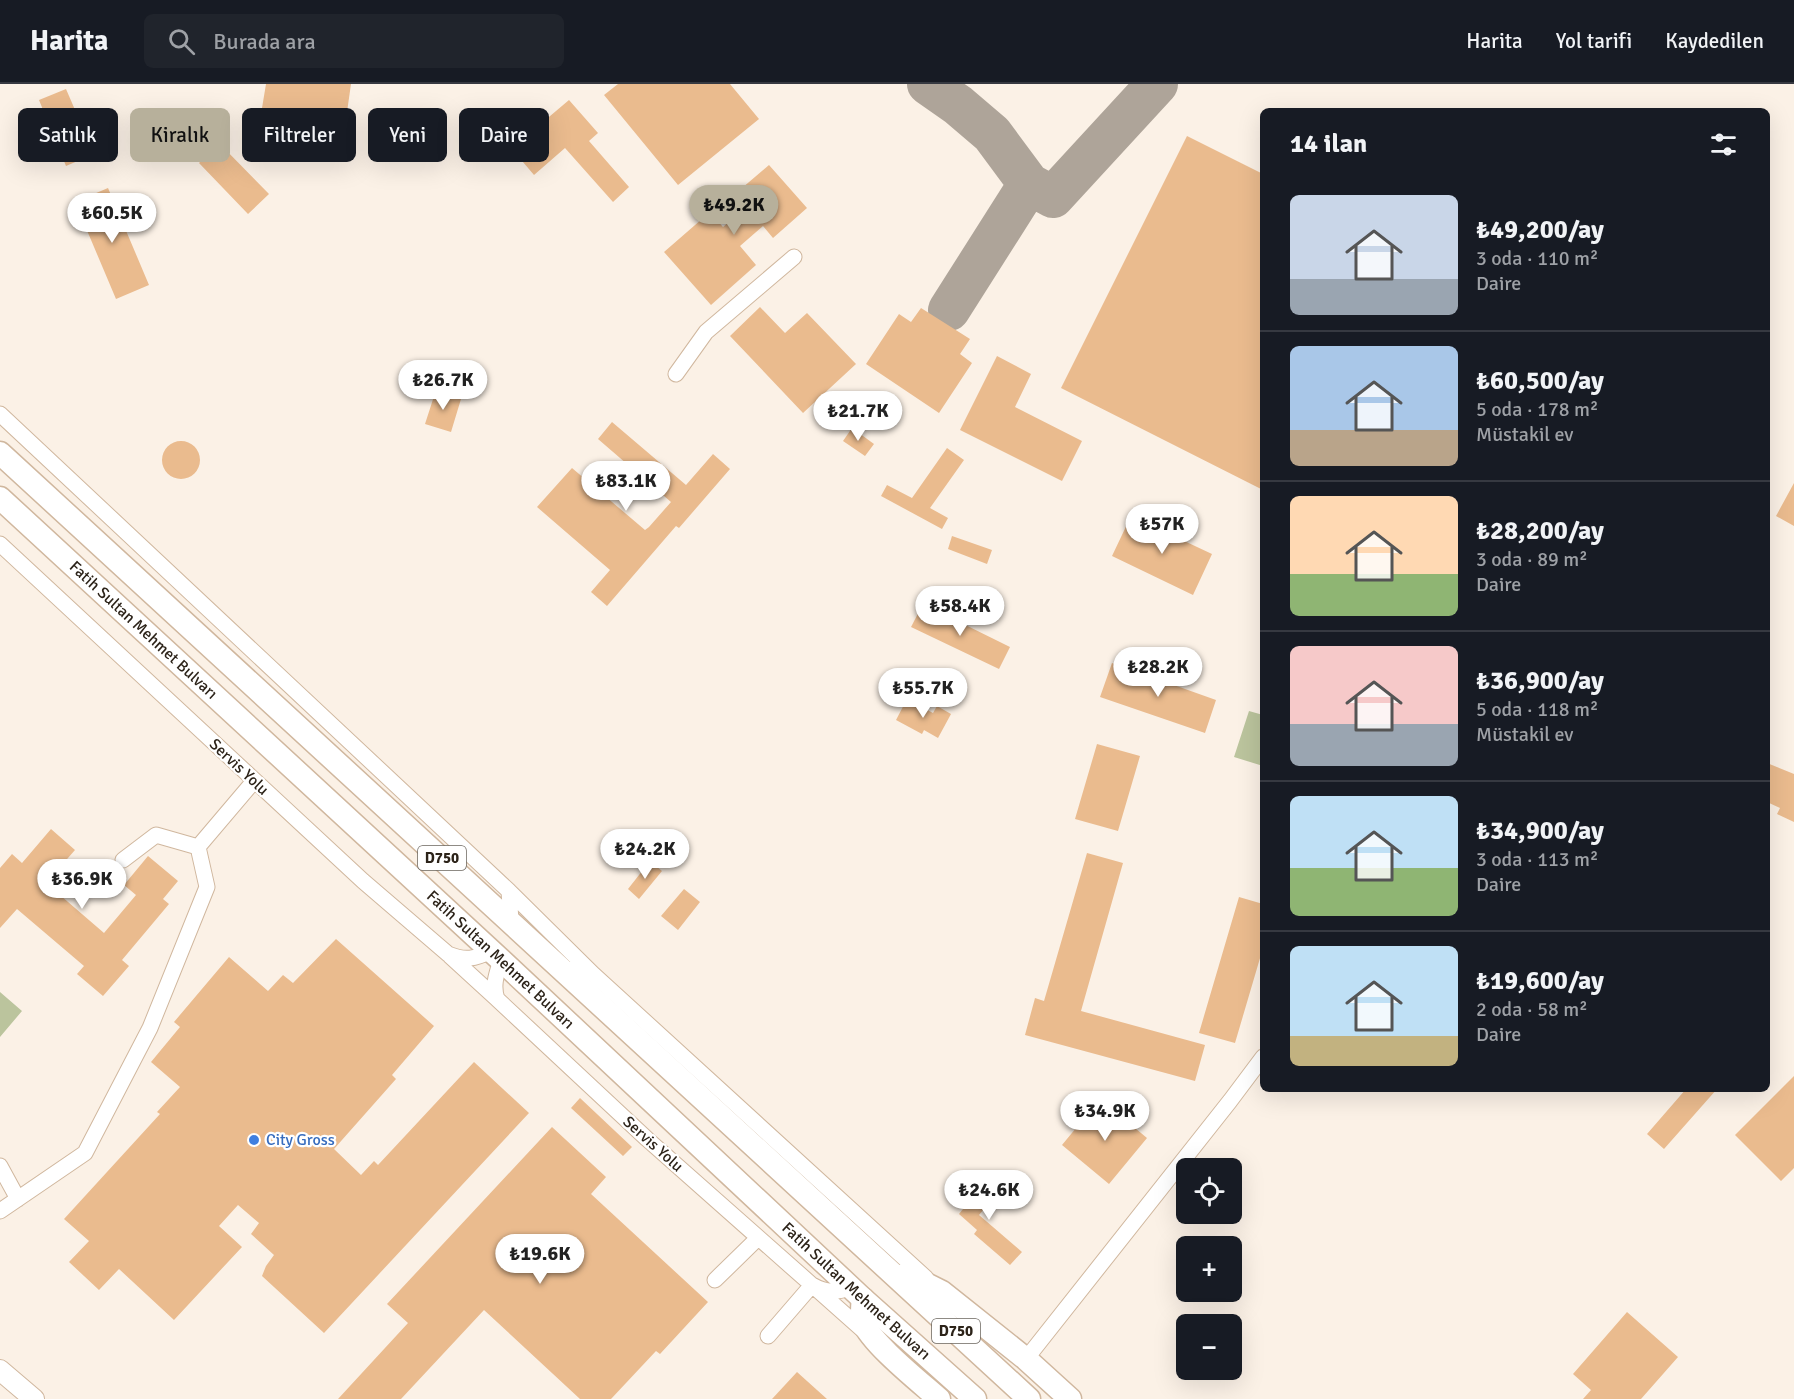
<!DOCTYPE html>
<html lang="tr">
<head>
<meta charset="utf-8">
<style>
	body { margin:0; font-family:Signika,sans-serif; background:#20242c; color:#f1f3f6; height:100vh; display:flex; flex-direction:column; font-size:22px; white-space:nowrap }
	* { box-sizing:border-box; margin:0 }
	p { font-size:20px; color:#9ea1a6 }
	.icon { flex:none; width:33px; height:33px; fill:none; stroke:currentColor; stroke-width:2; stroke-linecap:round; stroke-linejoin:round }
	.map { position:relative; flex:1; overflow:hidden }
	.panel { position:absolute; left:1260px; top:24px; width:510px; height:984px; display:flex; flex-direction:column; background:#171b24; border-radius:9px; box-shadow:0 6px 24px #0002 }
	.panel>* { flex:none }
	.hud { position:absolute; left:18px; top:24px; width:570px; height:54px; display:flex; gap:12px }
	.fabs { position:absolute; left:1176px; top:1074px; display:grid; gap:12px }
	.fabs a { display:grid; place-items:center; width:66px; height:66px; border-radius:9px; background:#171b24; box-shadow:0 6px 24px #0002; font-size:30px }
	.price { position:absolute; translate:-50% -51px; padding:0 14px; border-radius:21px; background:#fff; color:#222; font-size:20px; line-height:39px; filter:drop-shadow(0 2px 3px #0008) }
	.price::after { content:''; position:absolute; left:50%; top:36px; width:18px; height:14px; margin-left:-9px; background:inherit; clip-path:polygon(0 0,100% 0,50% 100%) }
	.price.on { background:#b7b09b; color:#111 }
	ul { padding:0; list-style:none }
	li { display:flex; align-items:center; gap:18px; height:150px; padding:0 30px }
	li+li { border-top:2px solid #363941 }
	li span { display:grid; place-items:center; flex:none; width:168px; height:120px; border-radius:9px; color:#555 }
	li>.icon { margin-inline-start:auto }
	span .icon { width:72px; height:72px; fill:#fffc; stroke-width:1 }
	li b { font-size:26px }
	h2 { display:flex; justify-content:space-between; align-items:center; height:72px; padding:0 30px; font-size:26px }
	.chip { padding:0 21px; border-radius:9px; background:#171b24; box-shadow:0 6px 24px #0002; font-size:21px; line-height:54px }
	.chip.on { background:#b7b09b; color:#111 }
	header { display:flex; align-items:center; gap:36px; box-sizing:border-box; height:84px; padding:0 30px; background:#171b24; border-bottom:2px solid #363941 }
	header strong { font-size:28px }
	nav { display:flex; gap:33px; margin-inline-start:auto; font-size:21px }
	.search { width:420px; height:54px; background:#20242c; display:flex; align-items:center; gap:15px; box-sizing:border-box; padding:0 21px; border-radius:9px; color:#9ea1a6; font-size:22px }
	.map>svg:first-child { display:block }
	.green { fill:#bbc49d }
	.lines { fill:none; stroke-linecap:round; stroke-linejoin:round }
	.taxiway { stroke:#aea499; stroke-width:42 }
	.building { fill:#eabb8e }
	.minor-casing { stroke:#d0b79e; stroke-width:17 }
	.major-casing { stroke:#d0b79e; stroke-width:22 }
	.highway-casing { stroke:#d0b79e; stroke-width:25 }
	.minor { stroke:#fff; stroke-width:15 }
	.major { stroke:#fff; stroke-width:20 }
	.highway { stroke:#fff; stroke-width:22 }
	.shop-dot { fill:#3f7fe0; stroke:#fff; stroke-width:2 }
	.labels { text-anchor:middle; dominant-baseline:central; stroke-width:4.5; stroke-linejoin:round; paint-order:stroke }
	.shield { fill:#fff; stroke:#6b655e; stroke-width:1.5 }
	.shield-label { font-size:15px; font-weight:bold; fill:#2c2319 }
	.street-label { font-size:16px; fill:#2c2319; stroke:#fff }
	.shop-label { font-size:16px; fill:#366cbe; stroke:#fff; text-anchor:start }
</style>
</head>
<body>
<header>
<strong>Harita</strong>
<div class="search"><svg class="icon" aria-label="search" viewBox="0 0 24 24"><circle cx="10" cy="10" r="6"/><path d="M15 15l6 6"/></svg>Burada ara</div>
<nav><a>Harita</a><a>Yol tarifi</a><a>Kaydedilen</a></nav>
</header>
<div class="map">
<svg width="1794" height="1315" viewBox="0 0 1794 1315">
	<rect width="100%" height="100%" fill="#fbf1e6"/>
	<path class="green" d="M1249,627l14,4v51l-29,-9z
		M0,908l22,19 -22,26z"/>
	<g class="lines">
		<path class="taxiway" d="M928,0l30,21 34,29 37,50 24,13 104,-113
			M949,226l80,-126"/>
	</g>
	<path class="building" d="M266,0h85l-6,42 -84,-12z
		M618,0h112l29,35 -81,66 -74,-90z
		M66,5l28,65 -28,12 -27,-66z
		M569,16l29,33 -9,8 40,46 -16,15 -48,-54 -31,27 -17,-20 31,-27 -5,-6z
		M1187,52l76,38v316l-202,-102z
		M219,59l50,51 -21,20 -49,-51z
		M769,81l38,43 -34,30 -10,-12 -23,20 16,19 -45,40 -47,-53 46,-40 13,15 23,-20 -11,-13z
		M108,104l41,97 -33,14 -41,-97z
		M760,223l25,26 22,-20 49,51 -53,49 -73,-77z
		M921,224l49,31 -10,15 12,9 -33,50 -73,-49 33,-50 12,8z
		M997,272l34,18 -16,33 67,34 -20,40 -102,-51z
		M436,306l25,9 -10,33 -26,-8z
		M612,338l74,63 27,-31 17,15 -51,59 -3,-2 -69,80 -16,-14 19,-22 -73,-63 35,-39 73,62 4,-3 22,-25 -73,-63z
		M852,344l22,16 -9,12 -22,-15z
		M162 376a19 19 0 1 1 38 0a19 19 0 1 1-38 0Z
		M947,364l17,12 -34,48 18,10 -6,11 -61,-33 6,-11 25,13z
		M1794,399v43l-18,-10z
		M1131,432l81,38 -19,41 -81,-39z
		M952,452l40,14 -5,14 -39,-15z
		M923,520l87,43 -11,22 -88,-42z
		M1112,579l104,37 -11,33 -105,-36z
		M907,615l26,14 4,-7 14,8 -13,24 -14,-8 -2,4 -26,-14z
		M1097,660l43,12 -22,75 -43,-12z
		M1767,679l27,11v48l-17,-8 3,-6 -13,-6z
		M51,745l24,21 -29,33 58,50 32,-38 -12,-10 24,-29 30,25 -15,18 6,5 -47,56 7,6 -26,30 -26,-22 7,-8 -67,-57 -17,19v-60l12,-14 10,9z
		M1087,769l36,10 -42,148 124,34 -10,36 -170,-46 10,-37 9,3z
		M650,777l12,10 -23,28 -11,-10z
		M684,805l16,13 -22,28 -17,-14z
		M1239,813l24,7v44l-28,95 -36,-10z
		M336,855l98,87 -42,49 4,4 -62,70 27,26 13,-14 4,4 96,-103 55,51 -205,220 -62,-57 4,-10 8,-11 -23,-21 8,-11 -21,-18 -19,21 23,21 -68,73 -55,-51 -20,21 -30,-28 20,-21 -25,-22 96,-105 -3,-2 23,-25 -29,-25 29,-35 -6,-5 55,-65 39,34 15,-16 10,8z
		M1794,992v92l-13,13 -46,-46z
		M1686,1005h31l-53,60 -17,-15z
		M580,1014l52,49 -9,9 -52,-48z
		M1100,1015l47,39 -38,46 -47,-39z
		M552,1043l54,50 -15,17 117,108 -48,52 -4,-3 -45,48h-31l-96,-89 -83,89h-63l70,-76 -21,-19z
		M991,1090l13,11 -25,30 43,37 -12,13 -36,-31 3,-4 -18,-16z
		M1627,1228l51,45 -37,42h-58l8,-9 -18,-16z
		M797,1288l30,27h-55z"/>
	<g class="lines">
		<defs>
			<path id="minor" d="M676,290l30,-42 88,-75
				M0,330l509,477 2,30
				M0,460l363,337 85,73c17,7 27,5 43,-3
				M198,763l56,-66
				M123,776l33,-25 42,12
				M509,807l84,83
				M450,872l47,43
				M501,876c-4,13 -9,25 -4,39l150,140 165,146c14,8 25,8 39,2
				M561,884l32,6 333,304
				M0,1082l18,33
				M0,1127l85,-58 65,-125 57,-141 -9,-40
				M715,1196l43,-42
				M768,1252l44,-51 54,48
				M1026,1275l204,-258 33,-44"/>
			<path id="major" d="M0,1286l34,29"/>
			<g id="highway">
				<path d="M0,369l1029,946"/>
				<path id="s1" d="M0,414l501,462 362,339 112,100"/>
				<path d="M906,1190l36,18 84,67 44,40"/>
				<path d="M863,1215c-1,7 -2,15 0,23 9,22 57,60 76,77"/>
			</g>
		</defs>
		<use href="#minor" class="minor-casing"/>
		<use href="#major" class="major-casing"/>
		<use href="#highway" class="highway-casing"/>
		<use href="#minor" class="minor"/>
		<use href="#major" class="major"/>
		<use href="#highway" class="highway"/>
	</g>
	<circle class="shop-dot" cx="254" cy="1056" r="6"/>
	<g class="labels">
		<g class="shield">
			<rect x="418" y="762" width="48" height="24" rx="4.5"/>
			<rect x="932" y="1235" width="48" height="24" rx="4.5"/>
		</g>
		<g class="shield-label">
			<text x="442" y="774">D750</text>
			<text x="956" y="1247">D750</text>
		</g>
		<g class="street-label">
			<text stroke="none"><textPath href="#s1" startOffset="195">Fatih Sultan Mehmet Bulvarı</textPath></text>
			<text transform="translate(239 683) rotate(43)">Servis Yolu</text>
			<text stroke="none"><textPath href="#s1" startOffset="681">Fatih Sultan Mehmet Bulvarı</textPath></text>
			<text transform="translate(653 1060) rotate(42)">Servis Yolu</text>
			<text stroke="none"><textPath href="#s1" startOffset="1167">Fatih Sultan Mehmet Bulvarı</textPath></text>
		</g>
		<g class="shop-label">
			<text x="266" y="1056">City Gross</text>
		</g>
	</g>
</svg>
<div class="fabs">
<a><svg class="icon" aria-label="locate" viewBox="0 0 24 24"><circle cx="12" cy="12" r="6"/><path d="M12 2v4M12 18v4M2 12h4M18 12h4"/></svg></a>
<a>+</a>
<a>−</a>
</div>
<b class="price on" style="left:734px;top:152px">₺49.2K</b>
<b class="price" style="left:112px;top:160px">₺60.5K</b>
<b class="price" style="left:443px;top:327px">₺26.7K</b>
<b class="price" style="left:858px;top:358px">₺21.7K</b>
<b class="price" style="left:626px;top:428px">₺83.1K</b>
<b class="price" style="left:1162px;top:471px">₺57K</b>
<b class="price" style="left:960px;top:553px">₺58.4K</b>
<b class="price" style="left:1158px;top:614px">₺28.2K</b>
<b class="price" style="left:923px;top:635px">₺55.7K</b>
<b class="price" style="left:645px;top:796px">₺24.2K</b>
<b class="price" style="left:82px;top:826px">₺36.9K</b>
<b class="price" style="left:1105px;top:1058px">₺34.9K</b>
<b class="price" style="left:989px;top:1137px">₺24.6K</b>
<b class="price" style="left:540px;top:1201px">₺19.6K</b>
<div class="hud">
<a class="chip">Satılık</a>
<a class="chip on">Kiralık</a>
<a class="chip">Filtreler</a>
<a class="chip">Yeni</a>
<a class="chip">Daire</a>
</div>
<section class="panel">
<h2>14 ilan<svg class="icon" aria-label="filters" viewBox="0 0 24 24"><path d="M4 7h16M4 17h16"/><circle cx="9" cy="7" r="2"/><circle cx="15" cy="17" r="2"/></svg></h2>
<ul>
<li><span style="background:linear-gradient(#c9d6e8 70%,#9aa5b1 0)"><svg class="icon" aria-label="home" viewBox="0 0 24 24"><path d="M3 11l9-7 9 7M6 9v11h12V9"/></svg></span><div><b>₺49,200/ay</b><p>3 oda · 110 m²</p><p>Daire</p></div></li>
<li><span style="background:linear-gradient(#a9c7e8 70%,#b9a48a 0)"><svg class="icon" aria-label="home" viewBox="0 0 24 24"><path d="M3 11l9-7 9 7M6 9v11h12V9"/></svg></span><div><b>₺60,500/ay</b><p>5 oda · 178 m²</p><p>Müstakil ev</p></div></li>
<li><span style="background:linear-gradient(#ffd9b3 65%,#8fb573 0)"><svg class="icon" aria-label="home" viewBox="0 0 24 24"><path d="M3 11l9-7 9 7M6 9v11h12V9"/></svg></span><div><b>₺28,200/ay</b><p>3 oda · 89 m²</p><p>Daire</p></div></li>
<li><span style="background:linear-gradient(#f6c9c9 65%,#9aa5b1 0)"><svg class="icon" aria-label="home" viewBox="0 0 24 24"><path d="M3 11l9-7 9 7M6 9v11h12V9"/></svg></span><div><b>₺36,900/ay</b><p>5 oda · 118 m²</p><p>Müstakil ev</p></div></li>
<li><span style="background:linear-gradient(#bfe0f5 60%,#8fb573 0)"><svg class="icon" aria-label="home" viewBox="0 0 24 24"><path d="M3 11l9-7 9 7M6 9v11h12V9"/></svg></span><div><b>₺34,900/ay</b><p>3 oda · 113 m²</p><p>Daire</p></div></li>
<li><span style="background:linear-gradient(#bfe0f5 75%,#c2b280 0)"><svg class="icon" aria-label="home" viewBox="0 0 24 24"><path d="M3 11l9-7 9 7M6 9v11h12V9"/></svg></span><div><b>₺19,600/ay</b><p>2 oda · 58 m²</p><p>Daire</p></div></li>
</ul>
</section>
</div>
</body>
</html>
